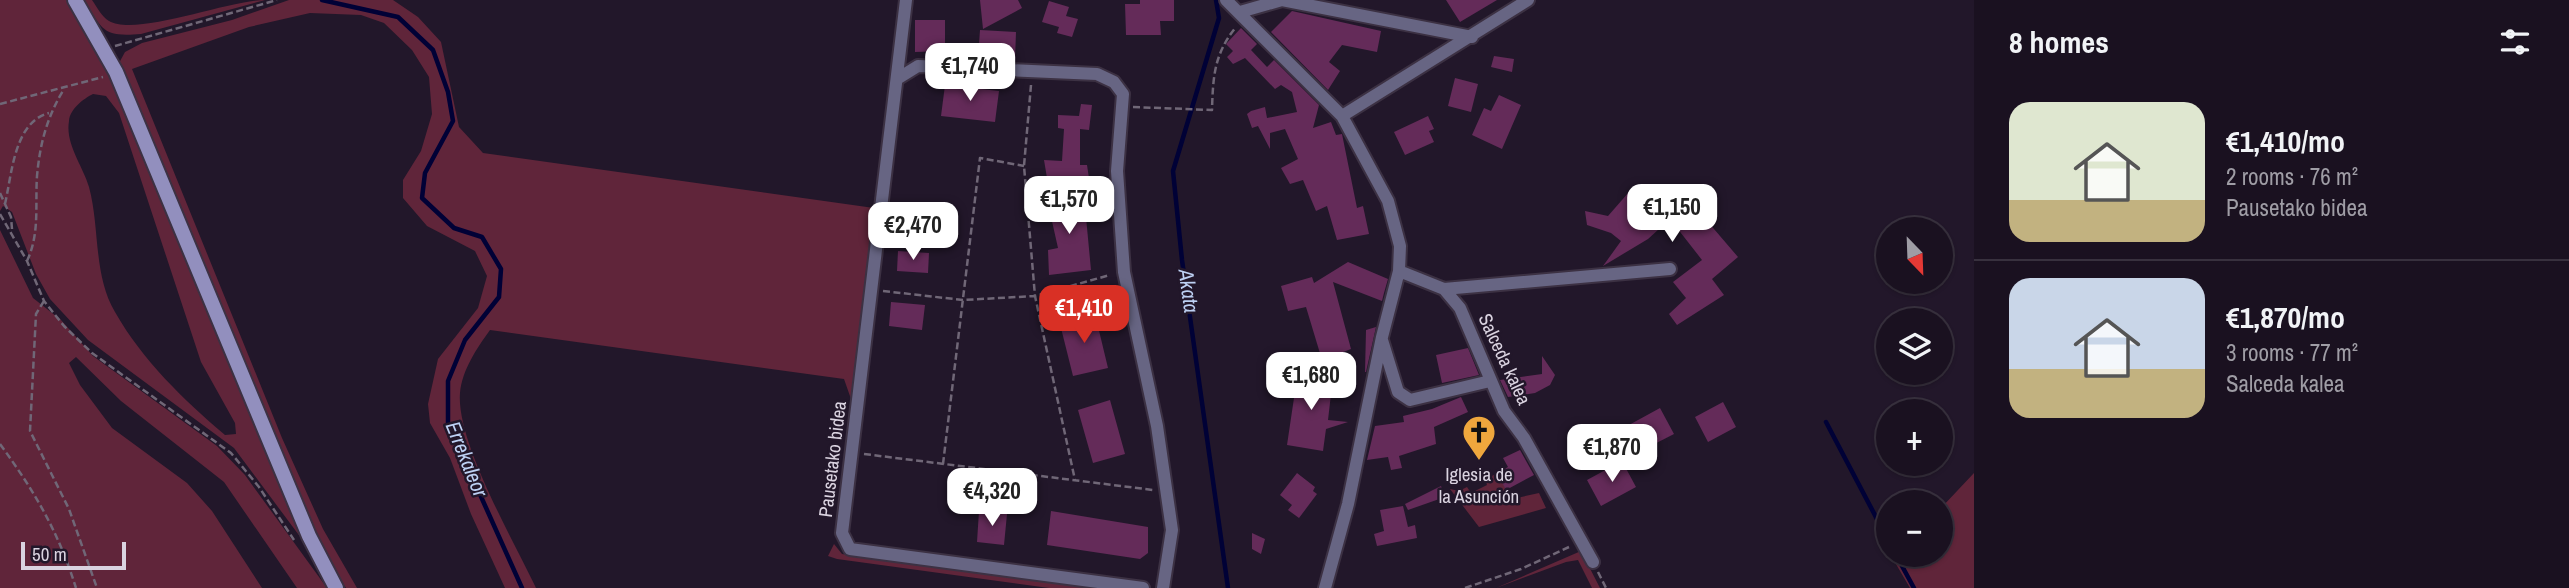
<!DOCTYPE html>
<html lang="en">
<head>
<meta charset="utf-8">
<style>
	body { margin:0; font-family:"Archivo Narrow",sans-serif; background:#231a29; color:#f1f3f6; height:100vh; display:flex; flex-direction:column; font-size:26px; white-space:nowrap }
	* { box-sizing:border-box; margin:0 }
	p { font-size:23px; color:#9f9da5 }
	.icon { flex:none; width:38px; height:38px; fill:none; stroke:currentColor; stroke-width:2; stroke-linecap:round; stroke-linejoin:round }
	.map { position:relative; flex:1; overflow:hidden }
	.panel { display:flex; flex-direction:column; background:#1a1120; width:595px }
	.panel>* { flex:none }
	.needle { width:46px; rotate:157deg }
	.tools { position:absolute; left:1876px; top:217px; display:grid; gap:14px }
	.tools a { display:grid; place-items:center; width:77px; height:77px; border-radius:50%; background:#1a1120; box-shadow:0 2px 5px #0004,0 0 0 2px #38313e; font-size:35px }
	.scale { position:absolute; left:21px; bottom:18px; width:105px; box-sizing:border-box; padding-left:7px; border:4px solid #dad3e0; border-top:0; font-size:19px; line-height:24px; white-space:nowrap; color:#dad3e0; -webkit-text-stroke:5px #22172a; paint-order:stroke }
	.price { position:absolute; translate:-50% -60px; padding:0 16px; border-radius:14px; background:#fff; color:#222; font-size:23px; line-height:46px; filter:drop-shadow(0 2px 4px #0008) }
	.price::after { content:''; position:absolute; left:50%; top:42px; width:21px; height:16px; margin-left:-10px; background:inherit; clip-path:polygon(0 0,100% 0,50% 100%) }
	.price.active { background:#d93025; color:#fff }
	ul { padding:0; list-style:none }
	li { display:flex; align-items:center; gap:21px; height:175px; padding:0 35px }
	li+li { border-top:2px solid #38313e }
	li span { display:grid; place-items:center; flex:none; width:196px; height:140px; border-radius:21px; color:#555 }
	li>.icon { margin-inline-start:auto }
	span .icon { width:84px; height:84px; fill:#fffc; stroke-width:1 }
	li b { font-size:30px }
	h2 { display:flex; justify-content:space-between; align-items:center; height:84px; padding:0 35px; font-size:30px }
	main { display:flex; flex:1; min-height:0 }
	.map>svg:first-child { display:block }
	.green { fill:#60253a; fill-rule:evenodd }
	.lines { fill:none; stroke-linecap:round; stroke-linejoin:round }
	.stream { stroke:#000136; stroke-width:4.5 }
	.building { fill:#642b59 }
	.street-casing { stroke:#3c3143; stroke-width:16 }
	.secondary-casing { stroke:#3c3143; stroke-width:18 }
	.path { stroke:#706777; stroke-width:2.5; stroke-dasharray:7 3.5; stroke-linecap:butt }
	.street { stroke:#676583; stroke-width:12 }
	.secondary { stroke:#928fbe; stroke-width:14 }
	.labels { text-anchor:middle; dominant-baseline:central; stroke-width:5; stroke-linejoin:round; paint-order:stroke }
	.street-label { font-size:19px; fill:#dad3e0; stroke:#22172a }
	.poi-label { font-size:19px; fill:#dad3e0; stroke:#22172a }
	.water-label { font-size:21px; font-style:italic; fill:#bdd0f3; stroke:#22172a }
</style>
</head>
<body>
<main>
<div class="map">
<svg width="1974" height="588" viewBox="0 0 1974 588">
	<rect width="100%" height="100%" fill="#22172a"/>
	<path class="green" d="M0,0h67l40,63 203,487 -76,-102 -146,-108 -38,-41 -14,-25 -24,-62 -9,-6 -3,5zM93,94l13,2 13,17 82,249 34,61 1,11 -11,1c-42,-36 -82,-74 -110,-123 -22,-37 -15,-85 -26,-125 -6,-21 -24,-43 -20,-66 1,-12 14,-22 24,-27z
		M84,0h8c5,7 10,17 17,21 27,16 120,-21 156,-21l-124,34c-38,3 -38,-3 -57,-34z
		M289,0h104l25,17 23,25 18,85 24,26 391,55 -23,191 -7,-20 -354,-49c-13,18 -28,40 -30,63 -4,49 54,148 76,195h-31l-34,-74 -21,-56 -20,-35 -2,-19 10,-45 40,-51 9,-32 -12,-25 -48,-25 -24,-28v-18l18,-29 11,-37 -3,-37 -17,-27 -28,-27 -23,-8 -51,-2 -61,14 -117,42 150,369 41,91 34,59h-11l-15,-23 -27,-58 -185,-444 6,-11 17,-9 90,-23z
		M0,230l33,68 28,22 32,36 124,90 28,29 82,113h-30l-73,-106 -103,-81 -45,-44 -7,6 11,22 32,43 75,55 25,28 50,77h-262z
		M1497,473l15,26 27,-6 7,15 -67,19 -29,-38 9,2 8,-4 4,6 16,-8 -2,-5z
		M1974,473v115h-64l-17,-29 4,-4h44v-47z
		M834,544l8,10 263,34h-56l-212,-29 -9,-3z
		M1581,551l19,37h-8l-14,-28 -12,2 -70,26z"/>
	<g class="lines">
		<path class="stream" d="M322,0l76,17 35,33 15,42 5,29 -28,52 -3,25 32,30 28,9 19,32 -2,28 -34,43 -17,41v42l74,165
			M1216,0l3,18 -46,153 9,89 46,328
			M1826,422l62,118
			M1896,555l18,33"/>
	</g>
	<path class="building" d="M980,0h38l4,8 -39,21z
		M1140,0h34v21h-14l1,14h-35l-1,-31h15z
		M1446,0h51l-37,22z
		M1049,1l20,6 -3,9 12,3 -6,18 -15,-4 2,-6 -17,-5z
		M1292,11l89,20 -4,21 -35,-7 -13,17 11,9 -12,19 -57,-58z
		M915,20h30v31l-30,1z
		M1241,28l16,16 -6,6 16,17 7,-7 45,45 -6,23 18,-6 5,13 6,-1 15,74 6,-2 6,28 -32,6 -10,-34 -11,5 -13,-31 -13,4 -9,-16 17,-9 -13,-30 -15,4v16l-12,-23 -6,2 -5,-14 4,-3 14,-4 2,11 30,-6 -5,-20 -11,-7 -6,4 -30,-31 -12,6 -6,-7 6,-6 -7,-7z
		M980,30l36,2 -1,28 -37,-2z
		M1494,56l20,3 -2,13 -21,-5z
		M1455,78l23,6 -7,28 -23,-6z
		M945,85l54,6 -4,31 -54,-6z
		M1499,95l22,10 -19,44 -30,-14 12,-27 7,3z
		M1081,104l11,1 -3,25 -9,-1v36h7l2,13h-42l-3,-18 18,1 2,-32 -6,-1v-13l21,1z
		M1428,116l6,13 -5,2 5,11 -29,13 -11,-23z
		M1686,186l9,10 -5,5 48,56 -26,22 12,16 -47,30 -8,-11 17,-16 -13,-16 29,-22 -32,-41 -22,20 -45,27 18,-25 -10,-8 -24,-8 -2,-14 23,5 21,-24 4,3 6,-3 20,19z
		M1084,196l7,74 -42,5 -1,-25 10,-2 -11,-49z
		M898,251l31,2 -1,20 -31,-2z
		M1348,262l40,17 -4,14 -2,8 -49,-19 18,67 -29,11 -16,-53 -18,4 -7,-25 31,-9 2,6z
		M891,302l34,3 -3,25 -33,-4z
		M1095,314l13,54 -35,8 -13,-52z
		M1376,327l-10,45h-1l1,-42z
		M1468,348l11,27 -37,8 -6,-28z
		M1542,356l13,19 -5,10 -15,8 -27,4 -8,-17 42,-6z
		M1298,371l35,6 -5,43 20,2 -22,7 -3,22 -36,-6z
		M1461,397l7,15 -34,15 2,17 -37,12 3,12 -11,2 -3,-13 -21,3 8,-34 29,-4 -1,-6 29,-7z
		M1110,400l15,54 -32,9 -15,-53z
		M1723,402l13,25 -28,15 -13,-25z
		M1660,408l14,26 -43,22 -13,-25z
		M1520,450l14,25 -28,15 -9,-17 11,-6 -5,-9z
		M1622,461l14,26 -35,19 -14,-26z
		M1297,473l18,14 -2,4 4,3 -18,24 -11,-8 4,-5 -12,-10z
		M1441,486l4,11 -37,13 -3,-6z
		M1403,506l5,21 7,-2 2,13 -40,8 -3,-12 10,-3 -4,-21z
		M979,511l28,3 -3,31 -27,-3z
		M1051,511l97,16v26l-8,6 -93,-14z
		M1252,533l13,6 -4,15 -9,-5z"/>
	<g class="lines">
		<defs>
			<path id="street" d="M906,0l-64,533 8,16 293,39
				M1226,0l116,116 46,85 12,45 -1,25 -17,66 -34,167 -23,84
				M1240,12l42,-12 190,37
				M897,79l21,-13 179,8 17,8 9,12 -6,77 7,101 33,154 15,104 -9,58
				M1342,116l186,-116
				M1399,271l45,18 16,19 44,103 20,27 69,124
				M1444,289l226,-20
				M1382,340l16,52 12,8 80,-19"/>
			<path id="secondary" d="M75,0l41,72 193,464 27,52"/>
		</defs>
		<use href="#street" class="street-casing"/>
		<use href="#secondary" class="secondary-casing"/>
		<path class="path" d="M115,46l162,-46
			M1031,85l-7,81 11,130 40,184
			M0,104l103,-27
			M1133,107l79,3c1,-33 2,-56 24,-83
			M0,193l11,24 1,12
			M5,204c7,-30 9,-82 44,-91
			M0,214l27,47 17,40 20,25 28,27 139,100 28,34 35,53
			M27,261c13,-28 8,-55 10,-85 3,-33 10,-59 27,-87
			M883,291l80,9 72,-4 75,-21
			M44,301l-8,13 -6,117 39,78 28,79
			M0,444c35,48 58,87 76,144
			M864,454l289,36
			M943,464l37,-306 44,8
			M1598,572l8,16
			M1465,588l56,-19 48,-22"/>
		<use href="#street" class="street"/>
		<use href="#secondary" class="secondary"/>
	</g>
	<defs>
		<symbol id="church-pin" viewBox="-11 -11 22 30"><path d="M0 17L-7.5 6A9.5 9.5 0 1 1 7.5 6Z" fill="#efa73d" stroke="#22172a"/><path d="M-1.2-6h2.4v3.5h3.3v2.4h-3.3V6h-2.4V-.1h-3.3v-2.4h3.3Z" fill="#111"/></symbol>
	</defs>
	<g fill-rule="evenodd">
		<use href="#church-pin" x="1460" y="413" width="38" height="52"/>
	</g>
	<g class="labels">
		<g class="street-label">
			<text transform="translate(1505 359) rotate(65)">Salceda kalea</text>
			<text transform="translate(832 459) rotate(-83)">Pausetako bidea</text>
		</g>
		<g class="poi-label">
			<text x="1479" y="474">Iglesia de<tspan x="1479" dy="22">la Asunción</tspan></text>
		</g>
		<g class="water-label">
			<text transform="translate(1189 291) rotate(82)">Akata</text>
			<text transform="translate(467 459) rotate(68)">Errekaleor</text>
		</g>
	</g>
</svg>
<div class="tools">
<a><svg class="needle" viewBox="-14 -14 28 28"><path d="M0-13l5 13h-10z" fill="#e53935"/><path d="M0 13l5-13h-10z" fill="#9f9da5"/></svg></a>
<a><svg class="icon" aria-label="layers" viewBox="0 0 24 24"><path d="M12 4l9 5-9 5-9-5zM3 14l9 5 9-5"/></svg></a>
<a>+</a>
<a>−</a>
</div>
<div class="scale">50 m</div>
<b class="price" style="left:970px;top:103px">€1,740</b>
<b class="price" style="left:1069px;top:236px">€1,570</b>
<b class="price" style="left:1672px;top:244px">€1,150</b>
<b class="price" style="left:913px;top:262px">€2,470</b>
<b class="price active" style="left:1084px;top:345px">€1,410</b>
<b class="price" style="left:1311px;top:412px">€1,680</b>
<b class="price" style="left:1612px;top:484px">€1,870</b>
<b class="price" style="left:992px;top:528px">€4,320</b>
</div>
<section class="panel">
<h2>8 homes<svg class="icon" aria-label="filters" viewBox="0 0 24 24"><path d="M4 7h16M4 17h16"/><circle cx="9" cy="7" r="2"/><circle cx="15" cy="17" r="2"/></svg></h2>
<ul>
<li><span style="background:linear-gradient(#dfe7d0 70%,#c2b280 0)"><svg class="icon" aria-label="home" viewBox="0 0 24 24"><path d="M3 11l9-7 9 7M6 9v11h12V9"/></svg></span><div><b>€1,410/mo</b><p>2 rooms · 76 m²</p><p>Pausetako bidea</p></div></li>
<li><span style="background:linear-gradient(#c9d6e8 65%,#c2b280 0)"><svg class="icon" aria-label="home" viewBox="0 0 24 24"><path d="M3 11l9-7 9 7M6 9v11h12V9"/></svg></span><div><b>€1,870/mo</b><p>3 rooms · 77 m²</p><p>Salceda kalea</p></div></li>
</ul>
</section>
</main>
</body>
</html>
